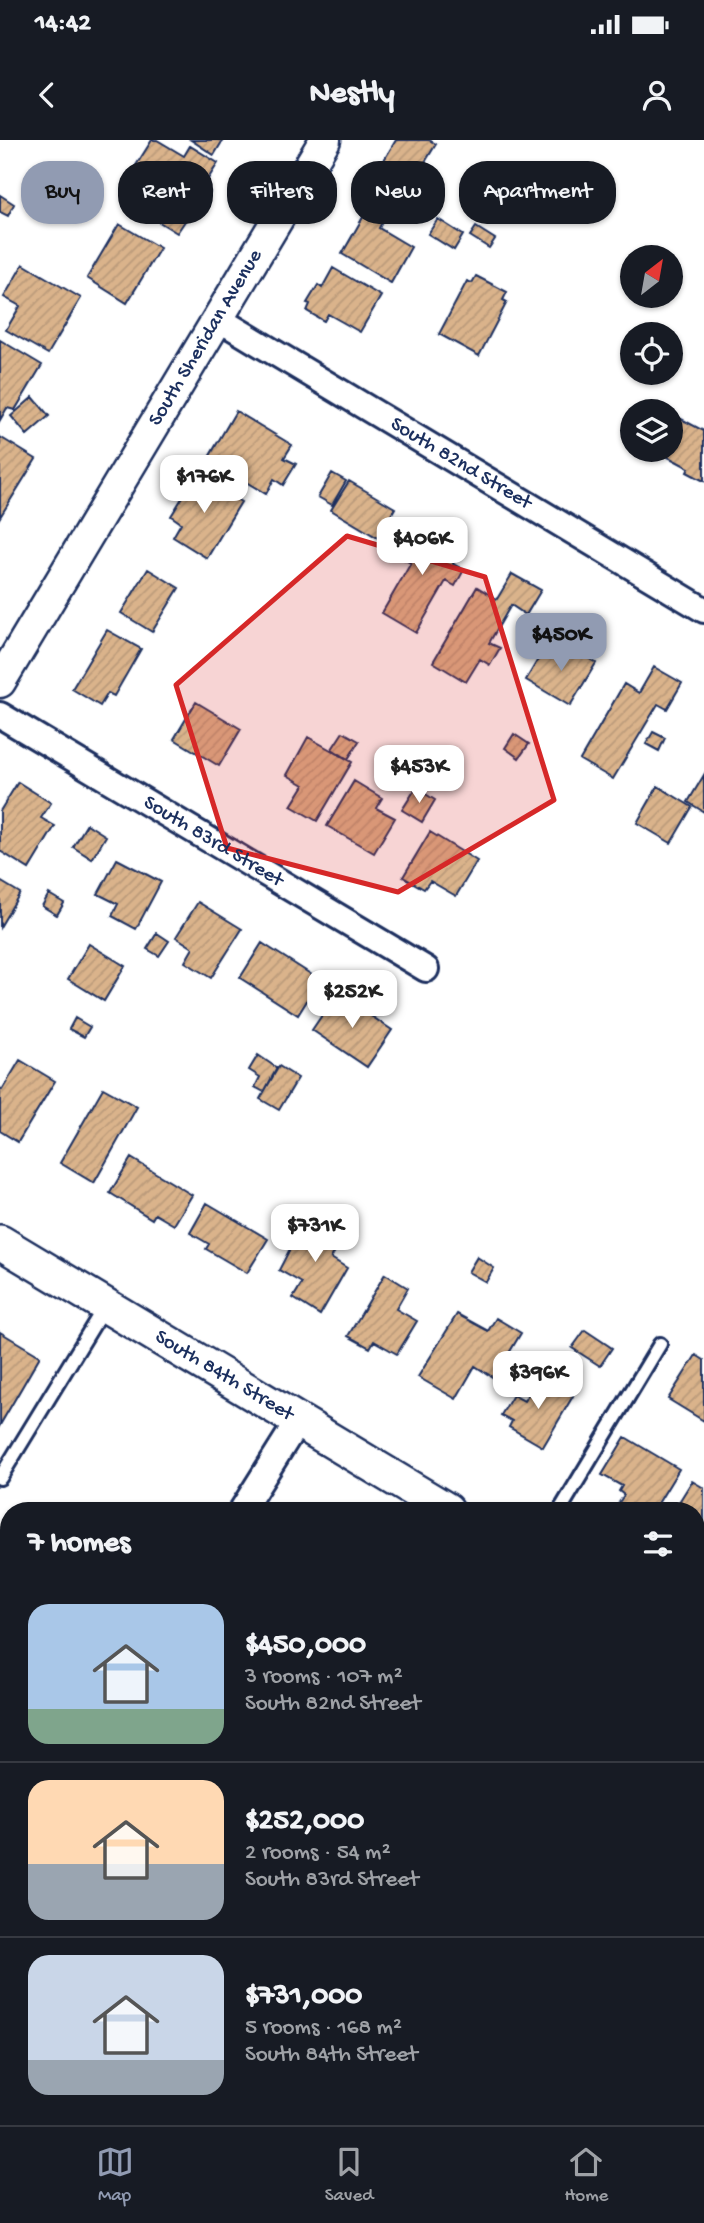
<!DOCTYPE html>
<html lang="en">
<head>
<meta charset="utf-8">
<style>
	body { margin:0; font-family:"Gochi Hand",sans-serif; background:#242831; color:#f1f3f6; height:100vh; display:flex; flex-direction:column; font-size:26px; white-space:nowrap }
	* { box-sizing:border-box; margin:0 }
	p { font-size:23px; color:#9ea1a6 }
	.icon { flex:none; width:38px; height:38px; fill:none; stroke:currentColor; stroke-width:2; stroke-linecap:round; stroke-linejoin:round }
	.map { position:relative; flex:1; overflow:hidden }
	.sheet { position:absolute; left:0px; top:1362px; width:705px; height:625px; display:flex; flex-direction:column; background:#171b24; border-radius:28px 28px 0 0; box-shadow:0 2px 5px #0004 }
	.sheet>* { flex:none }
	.hud { position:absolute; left:21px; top:21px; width:663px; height:63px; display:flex; gap:14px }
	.needle { width:46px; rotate:31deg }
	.buttons { position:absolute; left:620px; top:105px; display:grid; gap:14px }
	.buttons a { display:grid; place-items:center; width:63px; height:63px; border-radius:50%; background:#171b24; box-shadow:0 2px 5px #0004; font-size:35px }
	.price { position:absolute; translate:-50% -60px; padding:0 16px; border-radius:14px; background:#fff; color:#222; font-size:23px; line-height:46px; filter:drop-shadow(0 2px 4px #0008) }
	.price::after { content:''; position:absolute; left:50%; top:42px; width:21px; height:16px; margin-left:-10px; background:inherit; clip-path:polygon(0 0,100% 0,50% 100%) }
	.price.selected { background:#919bb2; color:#111 }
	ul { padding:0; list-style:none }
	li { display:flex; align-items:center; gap:21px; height:175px; padding:0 28px }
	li+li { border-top:2px solid #363941 }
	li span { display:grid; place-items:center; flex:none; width:196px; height:140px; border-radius:21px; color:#555 }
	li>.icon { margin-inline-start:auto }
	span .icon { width:84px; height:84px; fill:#fffc; stroke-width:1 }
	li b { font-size:30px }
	h2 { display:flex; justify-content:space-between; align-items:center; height:84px; padding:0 28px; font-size:30px }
	.chip { padding:0 24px; border-radius:28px; background:#171b24; box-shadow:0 2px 5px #0004; font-size:24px; line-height:63px }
	.chip.selected { background:#919bb2; color:#111 }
	.status { display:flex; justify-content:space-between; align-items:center; height:49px; padding:0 35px; background:#171b24; direction:ltr }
	.status svg { height:19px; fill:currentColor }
	header { display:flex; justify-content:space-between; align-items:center; height:91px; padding:0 28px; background:#171b24; font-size:32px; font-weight:800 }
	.tab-bar { display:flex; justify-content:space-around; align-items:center; height:98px; border-top:2px solid #363941; background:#171b24; font-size:19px; color:#9ea1a6 }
	.tab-bar a { display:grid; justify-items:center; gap:4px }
	.tab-bar .selected { color:#919bb2 }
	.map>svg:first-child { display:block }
	.building { fill:url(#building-hatch); stroke:#1b2f5e; stroke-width:2 }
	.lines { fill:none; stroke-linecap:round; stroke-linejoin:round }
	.service-casing { stroke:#1b2f5e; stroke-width:18 }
	.minor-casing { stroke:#1b2f5e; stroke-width:30 }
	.tertiary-casing { stroke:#1b2f5e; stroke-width:35 }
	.secondary-casing { stroke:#1b2f5e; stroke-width:38 }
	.service { stroke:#fff; stroke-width:12 }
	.minor { stroke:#fff; stroke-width:24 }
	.tertiary { stroke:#fff; stroke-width:30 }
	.secondary { stroke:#fff; stroke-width:33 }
	.marked { fill:#d62828; fill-opacity:0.2; stroke:#d62828; stroke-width:5; stroke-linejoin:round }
	.labels { text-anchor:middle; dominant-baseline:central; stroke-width:5; stroke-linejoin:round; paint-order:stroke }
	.street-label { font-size:21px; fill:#1b2f5e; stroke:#fff }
</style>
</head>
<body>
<div class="status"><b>14:42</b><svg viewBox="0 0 49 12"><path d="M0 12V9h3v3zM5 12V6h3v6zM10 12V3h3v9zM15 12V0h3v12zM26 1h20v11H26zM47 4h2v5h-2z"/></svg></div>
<header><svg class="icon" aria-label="back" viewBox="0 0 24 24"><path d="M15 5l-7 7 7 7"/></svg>Nestly<svg class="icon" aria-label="person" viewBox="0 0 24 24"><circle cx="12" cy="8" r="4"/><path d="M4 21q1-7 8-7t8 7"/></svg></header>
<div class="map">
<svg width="704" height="1985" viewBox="0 0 704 1985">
	<defs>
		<pattern id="building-hatch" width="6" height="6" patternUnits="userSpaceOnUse" patternTransform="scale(1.75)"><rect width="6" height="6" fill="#dab38b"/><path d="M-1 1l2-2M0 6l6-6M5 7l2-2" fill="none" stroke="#ba9a7a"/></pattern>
	</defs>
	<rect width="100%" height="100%" fill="#fff"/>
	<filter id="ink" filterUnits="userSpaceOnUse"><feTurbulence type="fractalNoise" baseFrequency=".0143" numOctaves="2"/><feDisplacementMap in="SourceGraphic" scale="14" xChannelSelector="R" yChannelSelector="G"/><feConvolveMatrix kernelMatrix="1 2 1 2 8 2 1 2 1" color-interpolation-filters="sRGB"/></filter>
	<g filter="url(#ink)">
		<path class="building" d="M152,0h5l27,16 6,-10 28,17 -15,24 7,5 -17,27 -4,-4 -12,18 -42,-26 18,-29 -18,-11z
			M191,0h32l-9,15z
			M396,0h33l7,4 -17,28 6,3 -7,12 -37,-22z
			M0,55l14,9 -6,12 -8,-4z
			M366,72l16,10 -3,6 32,19 -20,36 -49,-29z
			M438,79l25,16 -9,15 -26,-16z
			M119,84l41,24 -33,55 -40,-25z
			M476,87l19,12 -6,9 -19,-12z
			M23,124l58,34 -33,56 -42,-24 14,-24 -16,-9z
			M333,128l48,28 -21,36 -32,-18 -4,7 -17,-10 3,-7 -3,-1 11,-18 4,3z
			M476,136l31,16 -4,8 4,2 -28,54 -40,-22 28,-53 5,2z
			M0,200l42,25 -27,45 -8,-2 -7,12z
			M33,257l16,19 -22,19 -16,-19z
			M236,271l56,34 -8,13 12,6 -13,21 -9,-6 -8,15 -58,-35z
			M670,273l34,18v50l-17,-9 2,-4 -34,-18h15z
			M0,297l36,22 -36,58z
			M332,333l14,8 -14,24 -14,-8z
			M197,334l44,28 -34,56 -34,-21 8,-14 -10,-7z
			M349,341l46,27 -17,30 -47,-28z
			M415,383l46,27 -8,14 11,6 -9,16 -9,-5 -30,52 -34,-20 29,-50 -15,-8z
			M148,429l31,19 -27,44 -31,-19z
			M512,434l29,16 -15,25 -15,-10 -22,38 11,5 -10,17 -10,-6 -14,23 -33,-20 44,-75 20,12z
			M107,490l34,19 -27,47 -6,-3 -8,13 -28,-17z
			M547,504l18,11 5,-8 26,16 -26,43 -44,-26z
			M654,527l28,16 -15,26 -9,-5 -45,75 -33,-19 44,-76 15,9z
			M196,562l45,27 -22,37 -45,-27z
			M343,592l16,9 -11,18 -16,-10z
			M653,592l12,6 -6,13 -13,-7z
			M514,594l15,10 -10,14 -14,-10z
			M308,597l44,25 -35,59 -26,-15 13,-21 -17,-10z
			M704,635v37l-16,-10z
			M354,641l28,17 -6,10 19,10 -21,35 -47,-27z
			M18,642l33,21 -10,15 14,8 -26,43 -29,-18v-40z
			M658,646l34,21 -21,36 -34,-20z
			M416,648l19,12 -13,22 -20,-12z
			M87,684l19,12 -14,23 -19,-12z
			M430,692l47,29 -21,35 -26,-15 -6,8 -21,-12z
			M117,719l44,23 -25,47 -24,-13 6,-12 -20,-10z
			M0,741l20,12 -20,34z
			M49,754l15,9 -7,12 -15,-9z
			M198,762l44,27 -31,49 -26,-16 8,-14 -17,-11z
			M157,793l12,8 -10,15 -12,-7z
			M262,803l58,37 -22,35 -58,-37z
			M89,804l36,22 -21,35 -36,-22z
			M337,853l55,37 -25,37 -55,-37z
			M75,878l15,9 -6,10 -15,-8z
			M258,915l19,13 -13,24 -9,-5 5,-10 -11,-7z
			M20,920l35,21 -37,61 -18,-11v-43l2,2z
			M279,926l19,12 -19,32 -19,-11z
			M103,948l34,19 -43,76 -34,-20z
			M131,1018l61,37 -18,30 -19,-11 -3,5 -42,-26z
			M207,1063l61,36 -21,34 -41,-24 3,-5 -19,-11z
			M308,1074l36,22 -13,22 16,10 -27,47 -27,-17 9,-15 -23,-13z
			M477,1117l17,11 -8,14 -18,-10z
			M385,1134l23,14 -12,21 21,12 -20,33 -23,-13 -4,7 -22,-12z
			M457,1174l31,17 8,-13 25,15 -27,45 -19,-12 -19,33 -38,-22z
			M585,1190l27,18 -12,18 -28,-18z
			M0,1192l40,24 -40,69z
			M696,1215l8,5v61l-36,-22z
			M539,1236l34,20 -30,51 -34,-20 3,-6 -11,-6 12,-20 11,6z
			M625,1297l54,32 -25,41h-40l10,-15 -5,-4 3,-5 -20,-11z
			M692,1341l12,7v53l-8,-5v-26h-22z
			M696,1660l8,5 -1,51 -7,-5z
			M0,1954l9,5v19h9l-5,7h-13z
			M194,1978h37l-4,7h-21z"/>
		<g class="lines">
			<defs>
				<path id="service" d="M0,1338l105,-172
					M560,1370l100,-166
					M0,1399l9,5
					M0,1608l9,5"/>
				<g id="minor">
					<path id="s1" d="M217,178l487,292"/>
					<path id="s2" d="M0,575l426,254"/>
					<path d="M242,1370l56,-89"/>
					<path d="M0,1762l9,-15"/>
				</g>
				<g id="tertiary">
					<path id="s3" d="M0,542l325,-542"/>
				</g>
				<g id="secondary">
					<path id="s4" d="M0,1102l447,268"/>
					<path d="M696,1519l8,5"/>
				</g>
			</defs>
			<use href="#service" class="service-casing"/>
			<use href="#minor" class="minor-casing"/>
			<use href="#tertiary" class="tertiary-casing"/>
			<use href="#secondary" class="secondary-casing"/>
			<use href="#service" class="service"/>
			<use href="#minor" class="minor"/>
			<use href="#tertiary" class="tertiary"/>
			<use href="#secondary" class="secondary"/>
		</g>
	</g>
	<path class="marked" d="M347,396l138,41 69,223 -156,92 -171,-44 -51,-163z"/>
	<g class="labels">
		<g class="street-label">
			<text stroke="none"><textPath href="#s3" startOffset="401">South Sheridan Avenue</textPath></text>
			<text stroke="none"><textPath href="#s1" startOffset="284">South 82nd Street</textPath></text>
			<text stroke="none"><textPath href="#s2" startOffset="248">South 83rd Street</textPath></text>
			<text stroke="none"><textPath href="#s4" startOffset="261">South 84th Street</textPath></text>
		</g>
	</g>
</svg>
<div class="buttons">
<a><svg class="needle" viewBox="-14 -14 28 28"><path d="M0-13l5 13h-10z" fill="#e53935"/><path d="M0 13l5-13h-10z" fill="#9ea1a6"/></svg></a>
<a><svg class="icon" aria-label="locate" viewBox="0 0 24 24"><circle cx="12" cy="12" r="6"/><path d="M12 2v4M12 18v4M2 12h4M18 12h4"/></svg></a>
<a><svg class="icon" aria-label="layers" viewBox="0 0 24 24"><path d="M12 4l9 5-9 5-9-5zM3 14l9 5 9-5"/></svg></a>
</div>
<b class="price" style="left:204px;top:375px">$176K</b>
<b class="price" style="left:422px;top:437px">$406K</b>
<b class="price selected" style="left:561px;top:533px">$450K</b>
<b class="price" style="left:419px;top:665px">$453K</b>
<b class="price" style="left:352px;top:890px">$252K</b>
<b class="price" style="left:315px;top:1124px">$731K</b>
<b class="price" style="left:538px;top:1271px">$396K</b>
<div class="hud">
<a class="chip selected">Buy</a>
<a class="chip">Rent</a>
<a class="chip">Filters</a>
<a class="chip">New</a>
<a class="chip">Apartment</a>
</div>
<section class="sheet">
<h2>7 homes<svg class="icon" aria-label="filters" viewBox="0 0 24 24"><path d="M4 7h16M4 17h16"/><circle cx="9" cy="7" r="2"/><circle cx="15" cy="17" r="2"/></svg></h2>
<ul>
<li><span style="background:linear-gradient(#a9c7e8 75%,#7fa58c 0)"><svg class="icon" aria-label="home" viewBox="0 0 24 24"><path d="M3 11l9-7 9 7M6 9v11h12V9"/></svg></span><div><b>$450,000</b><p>3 rooms · 107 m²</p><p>South 82nd Street</p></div></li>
<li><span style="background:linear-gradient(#ffd9b3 60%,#9aa5b1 0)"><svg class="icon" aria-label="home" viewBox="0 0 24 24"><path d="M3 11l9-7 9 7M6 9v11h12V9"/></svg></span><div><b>$252,000</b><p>2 rooms · 54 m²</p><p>South 83rd Street</p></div></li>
<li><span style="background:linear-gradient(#c9d6e8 75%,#9aa5b1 0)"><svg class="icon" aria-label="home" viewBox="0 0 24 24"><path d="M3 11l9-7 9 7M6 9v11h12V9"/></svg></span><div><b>$731,000</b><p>5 rooms · 168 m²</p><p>South 84th Street</p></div></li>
</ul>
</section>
</div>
<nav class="tab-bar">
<a class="selected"><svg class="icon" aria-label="map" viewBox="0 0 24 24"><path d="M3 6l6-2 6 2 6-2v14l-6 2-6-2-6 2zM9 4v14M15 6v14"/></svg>Map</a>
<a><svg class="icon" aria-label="saved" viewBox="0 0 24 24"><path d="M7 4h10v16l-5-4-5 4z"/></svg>Saved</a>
<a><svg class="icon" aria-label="home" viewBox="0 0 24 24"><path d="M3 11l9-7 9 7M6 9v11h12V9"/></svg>Home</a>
</nav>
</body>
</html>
